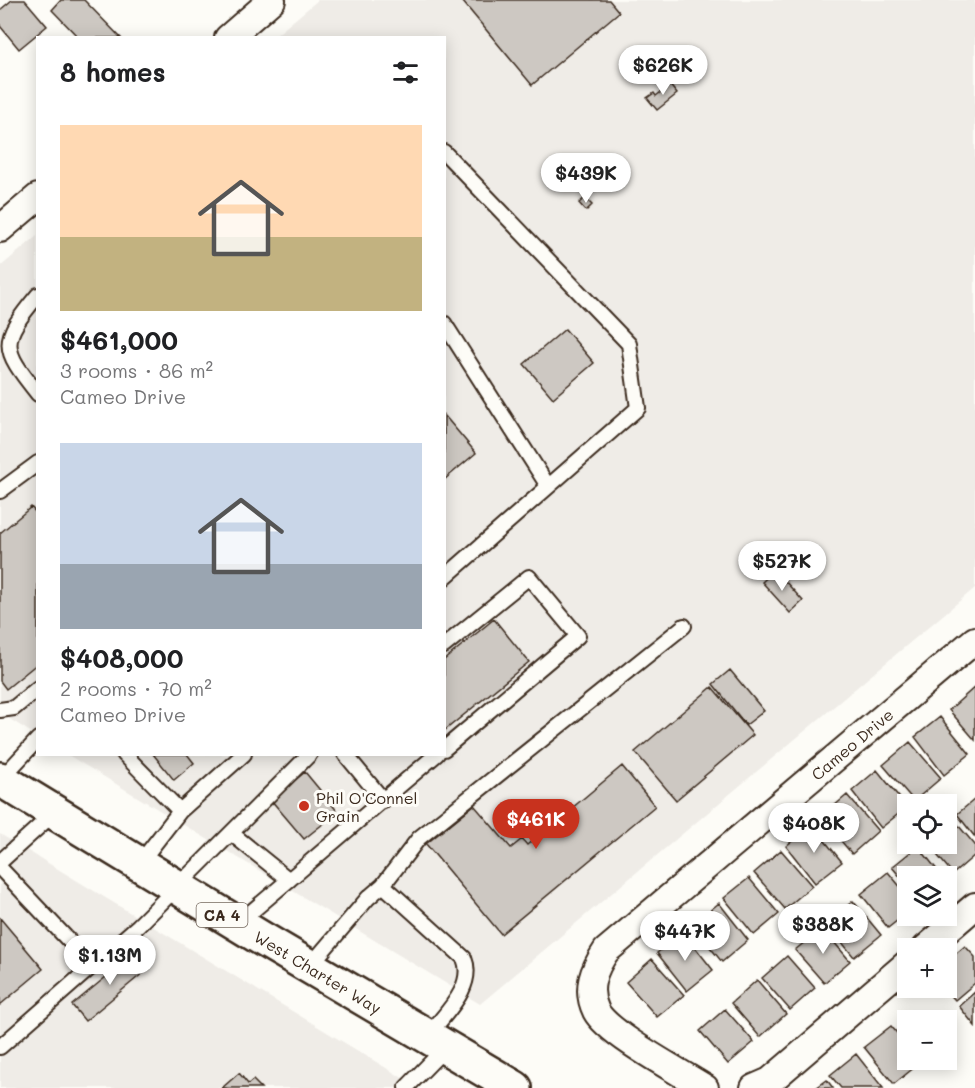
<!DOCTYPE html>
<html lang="en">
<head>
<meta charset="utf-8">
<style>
	body { margin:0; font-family:Mali,sans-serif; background:#f2f2f2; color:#202124; height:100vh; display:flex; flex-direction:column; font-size:22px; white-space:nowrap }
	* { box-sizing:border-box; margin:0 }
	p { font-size:20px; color:#757577 }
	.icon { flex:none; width:33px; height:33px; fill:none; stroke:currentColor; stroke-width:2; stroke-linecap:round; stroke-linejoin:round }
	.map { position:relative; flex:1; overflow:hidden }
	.side { position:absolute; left:36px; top:36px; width:410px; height:720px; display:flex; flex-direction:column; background:#fff; border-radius:0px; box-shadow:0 3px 15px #0003 }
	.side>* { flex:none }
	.buttons { position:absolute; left:897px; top:794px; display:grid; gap:12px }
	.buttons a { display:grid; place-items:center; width:60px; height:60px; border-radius:0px; background:#fff; box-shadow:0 3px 15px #0003; font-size:30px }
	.price { position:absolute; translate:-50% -51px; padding:0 14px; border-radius:21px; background:#fff; color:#222; font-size:20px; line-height:39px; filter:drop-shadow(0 2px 3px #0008) }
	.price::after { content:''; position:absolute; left:50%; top:36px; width:18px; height:14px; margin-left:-9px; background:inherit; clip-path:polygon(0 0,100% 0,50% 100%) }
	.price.on { background:#c8321e; color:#fff }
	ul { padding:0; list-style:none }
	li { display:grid; align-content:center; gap:12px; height:318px; padding:0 24px }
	li span { display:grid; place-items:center; height:186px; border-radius:0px; color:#555 }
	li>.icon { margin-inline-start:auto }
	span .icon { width:108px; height:108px; fill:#fffc; stroke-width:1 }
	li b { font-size:26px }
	h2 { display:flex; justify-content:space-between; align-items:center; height:72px; padding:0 24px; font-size:26px }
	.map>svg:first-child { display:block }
	.built { fill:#efece7 }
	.building { fill:#cdc8c2; stroke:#3b2a1e; stroke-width:1.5 }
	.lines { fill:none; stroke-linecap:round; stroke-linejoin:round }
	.lane-casing { stroke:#3b2a1e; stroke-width:18 }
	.street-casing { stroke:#3b2a1e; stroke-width:30 }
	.highway-casing { stroke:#3b2a1e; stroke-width:38 }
	.lane { stroke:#fdfcf7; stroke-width:14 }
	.street { stroke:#fdfcf7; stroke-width:26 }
	.highway { stroke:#fdfcf7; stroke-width:33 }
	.poi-dot { fill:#c8321e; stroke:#fdfcf7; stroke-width:2 }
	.labels { text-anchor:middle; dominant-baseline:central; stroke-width:6; stroke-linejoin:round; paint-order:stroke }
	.shield { fill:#fdfcf7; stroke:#75695f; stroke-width:1.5 }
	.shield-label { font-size:15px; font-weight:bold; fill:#3b2a1e }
	.street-label { font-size:16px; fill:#3b2a1e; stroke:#fdfcf7 }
	.poi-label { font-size:16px; fill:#3b2a1e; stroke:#fdfcf7; text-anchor:start }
</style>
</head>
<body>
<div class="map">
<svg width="975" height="1088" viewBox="0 0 975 1088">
	<rect width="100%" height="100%" fill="#fdfcf7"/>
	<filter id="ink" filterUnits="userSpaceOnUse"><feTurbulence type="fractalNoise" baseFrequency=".0167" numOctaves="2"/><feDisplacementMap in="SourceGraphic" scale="12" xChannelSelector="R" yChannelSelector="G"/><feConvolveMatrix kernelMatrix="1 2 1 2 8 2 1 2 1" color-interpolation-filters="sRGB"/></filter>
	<g filter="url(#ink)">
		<path class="built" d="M318,0h657v588l-495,416 -412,-249 376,-1v-716l-170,-1z
			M37,236v500l-37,-23v-446z
			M0,834l401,243 18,11h-419z"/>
		<path class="building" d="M12,0h13l22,26 -28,23 -19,-23v-16z
			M84,0l37,38h-42l-27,-28 9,-10z
			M465,0h144l10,12 -87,73 -69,-83z
			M665,79l12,15 -20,16 -10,-12 7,-5 2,3 10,-8 -6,-6z
			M585,198l7,7 -6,6 -7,-8z
			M565,329l29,34 -41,35 -29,-34z
			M444,415l32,38 -32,27z
			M31,507l7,8v148l-32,26 -6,-8v-148z
			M775,570l28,31 -13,12 -28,-31z
			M494,619l35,43 -85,69v-71z
			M730,670l34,41 -18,14 -33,-41z
			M712,687l41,48 -77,65 -41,-48z
			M975,687v53l-26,-30z
			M940,717l30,37 -26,21 -29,-38z
			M910,742l31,36 -27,23 -31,-36z
			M153,754h34l7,9 -20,17z
			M622,766l33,40 -154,128 -75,-90 48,-39 37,43 11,-9 5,6 18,-16 -5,-6 7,-6 6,7z
			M877,770l30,37 -26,21 -29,-37z
			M305,772l33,40 -34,27 -33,-39z
			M847,795l31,36 -26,23 -31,-37z
			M975,799v38l-18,-23z
			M952,818l23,27v10l-22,19 -26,-31h19v-21z
			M812,825l30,37 -27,21 -29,-37z
			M918,846l24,30h-34v10l-16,-19z
			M781,850l31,36 -27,23 -31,-36z
			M888,872l20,24v16l-20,16 -27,-34z
			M749,878l30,36 -25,21 -30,-37z
			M853,901l28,34 -27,22 -28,-34z
			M719,903l29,37 -26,22 -30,-37z
			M0,918l43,51 -43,36z
			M822,928l28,33 -26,22 -29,-33z
			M683,932l30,38 -26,21 -30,-38z
			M965,946l10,11v26l-20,17 -12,-13h3v-25z
			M136,952l13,16 -64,53 -13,-16z
			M787,956l28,32 -25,22 -28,-32z
			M652,959l32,36 -27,22 -31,-35z
			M757,980l29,34 -26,23 -29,-34z
			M975,992v34l-16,-20z
			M725,1009l29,33 -26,22 -28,-33z
			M891,1026l17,20v13h10l3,3 -27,22 -30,-37z
			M856,1054l27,34h-42l-11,-13z
			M239,1073l9,11 5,-4 8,8h-39z
			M827,1080l6,8h-17z"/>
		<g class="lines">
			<defs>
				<path id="lane" d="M444,152l185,192 9,64 -194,170
					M38,295c-38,46 -38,52 0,99
					M444,323l104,163
					M0,491l38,-28
					M444,646l85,-69 49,59 -134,113
					M0,710l14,-2 24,-20
					M124,754l56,57 -41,53
					M345,754l38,46
					M1,779l37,-40
					M180,811l64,-57
					M231,833l58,47
					M0,862l54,-49
					M0,868l93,98
					M383,885l36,-47 265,-212
					M237,924l200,-170
					M309,967l59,-69 15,-13 81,73c12,29 -20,56 -36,78
					M0,1047l138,-121 172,-172
					M406,1088l40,-41"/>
				<path id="street" d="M228,38l44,-38
					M0,229l38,-32
					M926,948l49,-42
					M705,1088c-25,-16 -97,-54 -109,-77 -11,-22 -2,-42 10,-60l369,-311
					M754,1088l16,-7 138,-118"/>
				<path id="highway" d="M0,779l261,159 254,150"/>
			</defs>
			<use href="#lane" class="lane-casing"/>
			<use href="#street" class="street-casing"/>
			<use href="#highway" class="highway-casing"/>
			<use href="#lane" class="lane"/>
			<use href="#street" class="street"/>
			<use href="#highway" class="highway"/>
		</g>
	</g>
	<circle class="poi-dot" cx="304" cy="806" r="6"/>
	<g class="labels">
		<rect class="shield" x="196.5" y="903" width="51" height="24" rx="4.5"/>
		<g class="shield-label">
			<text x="222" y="915">CA 4</text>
		</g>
		<g class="street-label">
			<text transform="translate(852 744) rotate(-40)">Cameo Drive</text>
			<text transform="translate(318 972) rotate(31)">West Charter Way</text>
		</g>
		<g class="poi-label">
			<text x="316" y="797">Phil O'Connel<tspan x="316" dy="18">Grain</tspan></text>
		</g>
	</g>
</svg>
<div class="buttons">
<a><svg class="icon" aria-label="locate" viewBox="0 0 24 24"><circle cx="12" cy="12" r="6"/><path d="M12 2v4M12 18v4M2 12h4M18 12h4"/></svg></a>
<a><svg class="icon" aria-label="layers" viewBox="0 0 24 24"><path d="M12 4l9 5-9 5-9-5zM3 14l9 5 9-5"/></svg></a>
<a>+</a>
<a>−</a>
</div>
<b class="price" style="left:663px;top:96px">$626K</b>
<b class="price" style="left:586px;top:204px">$439K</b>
<b class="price" style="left:782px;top:592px">$527K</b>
<b class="price on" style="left:536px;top:850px">$461K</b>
<b class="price" style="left:814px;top:854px">$408K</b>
<b class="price" style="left:823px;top:955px">$388K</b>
<b class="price" style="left:685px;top:962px">$447K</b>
<b class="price" style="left:110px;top:986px">$1.13M</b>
<section class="side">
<h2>8 homes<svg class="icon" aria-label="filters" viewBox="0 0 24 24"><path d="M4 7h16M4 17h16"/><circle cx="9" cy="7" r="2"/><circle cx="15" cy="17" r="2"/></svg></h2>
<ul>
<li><span style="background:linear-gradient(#ffd9b3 60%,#c2b280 0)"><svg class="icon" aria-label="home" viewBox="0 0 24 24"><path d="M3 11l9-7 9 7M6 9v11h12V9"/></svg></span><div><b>$461,000</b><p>3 rooms · 86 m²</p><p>Cameo Drive</p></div></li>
<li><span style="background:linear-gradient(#c9d6e8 65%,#9aa5b1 0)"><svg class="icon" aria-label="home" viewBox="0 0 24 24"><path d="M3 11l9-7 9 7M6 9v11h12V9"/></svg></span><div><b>$408,000</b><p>2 rooms · 70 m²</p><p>Cameo Drive</p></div></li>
</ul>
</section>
</div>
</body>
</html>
